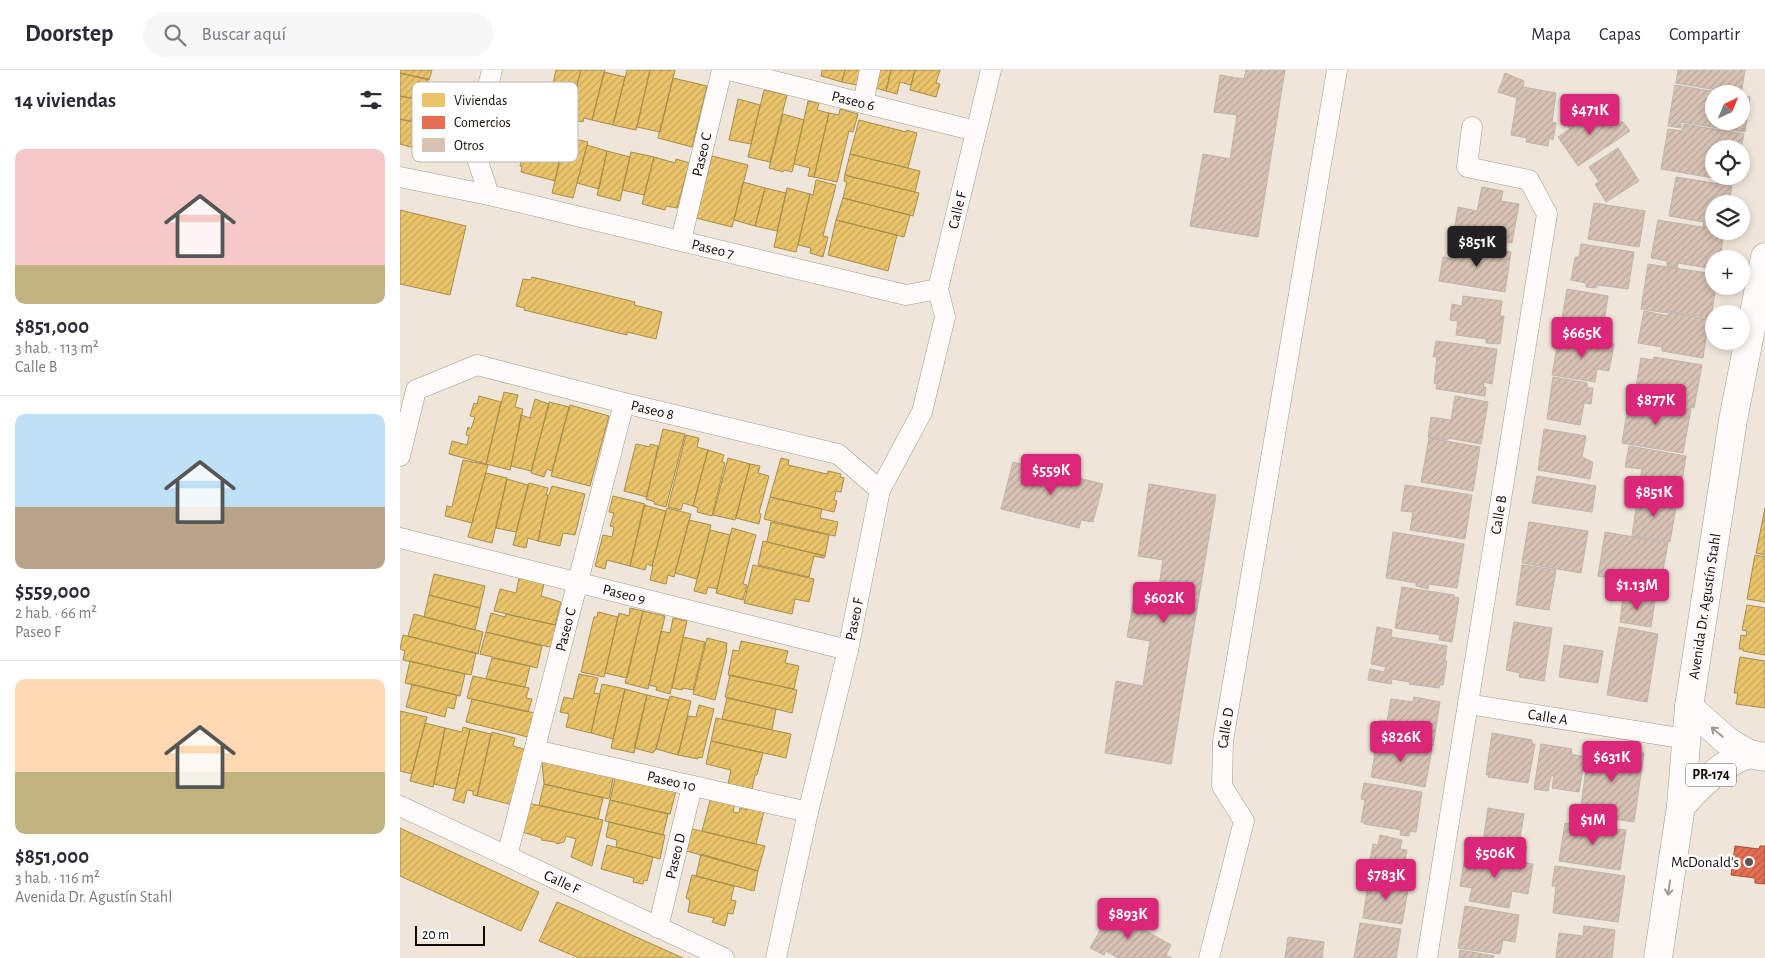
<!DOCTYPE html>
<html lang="es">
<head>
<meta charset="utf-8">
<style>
	body { margin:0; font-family:"Alegreya Sans",sans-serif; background:#f7f7f7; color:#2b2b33; height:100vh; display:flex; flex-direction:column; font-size:19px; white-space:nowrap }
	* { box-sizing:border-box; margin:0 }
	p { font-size:16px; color:#7c7c81 }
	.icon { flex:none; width:28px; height:28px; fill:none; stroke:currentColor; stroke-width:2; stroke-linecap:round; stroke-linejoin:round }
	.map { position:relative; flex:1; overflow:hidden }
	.details { display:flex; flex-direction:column; background:#fff; width:400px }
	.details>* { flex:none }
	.needle { width:32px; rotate:44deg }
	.buttons { position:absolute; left:1305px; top:15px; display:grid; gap:10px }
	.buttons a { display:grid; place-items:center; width:45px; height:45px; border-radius:50%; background:#fff; box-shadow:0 2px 8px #0003; font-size:25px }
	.scale { position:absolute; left:15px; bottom:12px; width:70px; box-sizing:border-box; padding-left:5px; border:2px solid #100b05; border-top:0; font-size:14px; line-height:18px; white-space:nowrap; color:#100b05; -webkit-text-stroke:4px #fff; paint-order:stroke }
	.price { position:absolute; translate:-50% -42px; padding:0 11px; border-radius:5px; background:#db2777; color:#fff; font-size:16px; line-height:32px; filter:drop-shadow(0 1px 2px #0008) }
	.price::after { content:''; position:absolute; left:50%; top:30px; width:15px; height:11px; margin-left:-8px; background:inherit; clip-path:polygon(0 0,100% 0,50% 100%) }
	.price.active { background:#222; color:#fff }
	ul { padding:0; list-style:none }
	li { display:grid; align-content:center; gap:10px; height:265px; padding:0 15px }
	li+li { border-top:1px solid #e1e1e2 }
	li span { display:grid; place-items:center; height:155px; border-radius:10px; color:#555 }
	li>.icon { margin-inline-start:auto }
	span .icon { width:90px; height:90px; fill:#fffc; stroke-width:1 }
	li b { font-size:21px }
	h2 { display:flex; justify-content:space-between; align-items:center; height:60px; padding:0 15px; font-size:21px }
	header { display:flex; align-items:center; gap:30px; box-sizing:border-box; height:70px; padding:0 25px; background:#fff; border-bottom:1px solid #e1e1e2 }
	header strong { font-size:24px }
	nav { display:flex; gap:28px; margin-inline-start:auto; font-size:18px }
	.search { width:350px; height:45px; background:#f7f7f7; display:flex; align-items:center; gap:12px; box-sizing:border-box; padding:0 18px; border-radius:28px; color:#7c7c81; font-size:19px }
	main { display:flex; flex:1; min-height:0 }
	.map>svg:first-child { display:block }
	.homes { fill:url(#homes-hatch); stroke:#a88c4c }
	.shops { fill:url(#shops-hatch); stroke:#a6513a }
	.building { fill:url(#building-hatch); stroke:#bcb4ac }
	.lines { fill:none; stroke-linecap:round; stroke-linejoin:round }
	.street-casing { stroke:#a09a90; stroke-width:21 }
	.highway-casing { stroke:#a09a90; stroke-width:29 }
	.street { stroke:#fdfbf9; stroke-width:20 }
	.highway { stroke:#fdfbf9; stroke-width:28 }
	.oneway { stroke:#9e9b97 }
	.poi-dot { fill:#5e584f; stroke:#fff; stroke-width:2 }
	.labels { text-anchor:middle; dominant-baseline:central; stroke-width:5; stroke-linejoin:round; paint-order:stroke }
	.shield { fill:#fff; stroke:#585450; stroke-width:1 }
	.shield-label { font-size:14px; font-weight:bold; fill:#100b05 }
	.street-label { font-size:15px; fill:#100b05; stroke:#fff }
	.poi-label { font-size:15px; fill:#100b05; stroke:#fff; text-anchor:end }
	.key { fill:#fff; stroke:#b7b6b4; stroke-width:1 }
	.key-label { font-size:14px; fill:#100b05 }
</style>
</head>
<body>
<header>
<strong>Doorstep</strong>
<div class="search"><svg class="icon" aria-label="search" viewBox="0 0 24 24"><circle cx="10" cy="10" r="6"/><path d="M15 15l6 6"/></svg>Buscar aquí</div>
<nav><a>Mapa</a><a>Capas</a><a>Compartir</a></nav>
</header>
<main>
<section class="details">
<h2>14 viviendas<svg class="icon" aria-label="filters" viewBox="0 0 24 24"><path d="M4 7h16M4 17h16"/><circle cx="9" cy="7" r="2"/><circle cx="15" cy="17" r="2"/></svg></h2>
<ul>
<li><span style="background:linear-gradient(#f6c9c9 75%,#c2b280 0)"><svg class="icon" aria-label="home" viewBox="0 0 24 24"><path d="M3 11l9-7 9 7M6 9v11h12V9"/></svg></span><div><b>$851,000</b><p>3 hab. · 113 m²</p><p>Calle B</p></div></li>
<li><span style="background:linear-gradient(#bfe0f5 60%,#b9a48a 0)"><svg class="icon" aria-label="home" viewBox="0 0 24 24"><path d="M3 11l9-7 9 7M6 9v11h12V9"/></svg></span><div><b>$559,000</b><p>2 hab. · 66 m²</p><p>Paseo F</p></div></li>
<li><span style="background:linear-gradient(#ffd9b3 60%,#c2b280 0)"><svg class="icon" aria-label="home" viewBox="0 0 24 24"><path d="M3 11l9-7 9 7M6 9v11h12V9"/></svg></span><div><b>$851,000</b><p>3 hab. · 116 m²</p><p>Avenida Dr. Agustín Stahl</p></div></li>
</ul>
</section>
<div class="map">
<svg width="1365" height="888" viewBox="0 0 1365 888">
	<defs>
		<pattern id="homes-hatch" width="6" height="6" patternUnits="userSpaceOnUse" patternTransform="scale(1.25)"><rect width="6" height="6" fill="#e9c46a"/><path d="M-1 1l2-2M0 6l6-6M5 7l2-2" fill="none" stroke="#c7a75a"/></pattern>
		<pattern id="shops-hatch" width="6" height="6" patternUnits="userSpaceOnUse" patternTransform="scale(1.25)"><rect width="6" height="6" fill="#e76f51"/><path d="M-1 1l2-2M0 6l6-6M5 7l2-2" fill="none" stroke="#ba5941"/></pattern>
		<pattern id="building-hatch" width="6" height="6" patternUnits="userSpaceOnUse" patternTransform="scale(1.25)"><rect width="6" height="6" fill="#d8c2b4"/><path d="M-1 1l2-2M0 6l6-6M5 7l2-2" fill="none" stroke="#b8a599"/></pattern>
	</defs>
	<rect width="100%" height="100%" fill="#efe6d9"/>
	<path class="homes" d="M0,0h32l-3,10 -29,-7z
		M156,0h25l-12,46 -22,-5z
		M181,0h24l-13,50 -8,-2 -1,4 -15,-3z
		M227,0h23l-14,60 -23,-5z
		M250,0h25l-15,62 -23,-5z
		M422,0h23l-3,12 -21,-6z
		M445,0h21l-4,16 -20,-4z
		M473,0h18l-5,21 -17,-5z
		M491,0h24l-4,15 -11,-3 -3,12 -11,-3z
		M515,0h25l-4,13 4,1 -4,13 -26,-7z
		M204,2l21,5 -12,48 -21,-5z
		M0,3l28,6 -6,21 -22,-4z
		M273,8l34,8 -15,61 -34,-9z
		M364,20l23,5 -17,67 -22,-5z
		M0,26l35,7 -6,23 -29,-7z
		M338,29l22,6 -9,39 -22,-4z
		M408,31l11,2 -2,7 12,3 -15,64 -6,-1 2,-8 -16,-4z
		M440,39l18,5 -5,18 -4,-1 -12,51 -23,-5 15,-64 10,2z
		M123,40l24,5 -1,4 22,5 -13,57 -34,-9 1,-5 -2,-1 10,-40 -11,-2z
		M383,44l21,6 -12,52 -8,-2 -1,2 -14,-4z
		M0,49l20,4 -6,25 -14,-4z
		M459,50l47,12 1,-2 10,3 -9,35 -58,-14z
		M165,67l23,5 -15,56 -21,-5z
		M187,75l20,6 -8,38 -22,-6z
		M207,81l23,6 -10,44 -23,-6z
		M231,82l23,5 -10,38 -22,-5z
		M450,84l70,17 -5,21 -67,-16 -3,-2z
		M312,86l36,9 -16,62 -36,-9z
		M254,87l21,6 1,-4 14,4 -2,8h-1l-10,37 -11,-2 -1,4 -23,-6z
		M445,104l3,2 71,17 -6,23 -70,-18 4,-16 -3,-1z
		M416,110l20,5 -13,51 5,1 -5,20 -13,-4 1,-5 -13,-3 12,-51 3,1z
		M343,112l22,6 -10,38 -21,-6z
		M365,118l21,5 -9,38 -22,-5z
		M387,118l23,6 -14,58 -22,-5z
		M443,128l67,17 -6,22 -68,-17z
		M0,140l66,16 -16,69 -50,-11z
		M436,150l61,15 -9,36 -60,-16z
		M132,207l103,25 -1,3 28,7 -6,27 -29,-7v3l-103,-25 1,-2 -9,-2 7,-27 8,1z
		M104,322l14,3 -3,12 8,2 -13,61 -24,-6z
		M79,326l22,6 -15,62 -37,-10 3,-13 15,4 2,-9 -3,-1 2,-8 3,2 4,-12 -5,-1 4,-13 3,1z
		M135,329l14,5 -18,67 -20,-5 10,-51 9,3z
		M149,332l20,5 -17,64 -5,-2 -3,8 -13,-4z
		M170,335l39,11 -19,70 -39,-10z
		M263,359l22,5 -19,73 -12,-3 1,-2 -9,-3z
		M286,365l13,3 -2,9 11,3 -15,56 -10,-3 -2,7 -13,-3z
		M236,374l14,3v-3l8,2 -11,51 -23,-6z
		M308,380l16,5 -2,7 3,1 -13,53 -15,-4 1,-4 -5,-2z
		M328,388l22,6 -15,56 -22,-5z
		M381,388l8,2 -1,5 39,9 1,-3 13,3 -1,3 4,1 -3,14 -5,-1 -2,9 3,1 -3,11 -64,-15z
		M63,390l25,5 -16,58 -27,-7 2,-10 5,1z
		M350,394l10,2 -2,7 11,3 -10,37 2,1 -2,10 -23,-6z
		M86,403l21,5 -15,65 -24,-6z
		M107,409l21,6 -12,47 -20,-4z
		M129,413l19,5 -2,7h2l-10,46 -10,-3 -2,10 -13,-3z
		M152,416l33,8 -10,41 -12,-2 -3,13 -22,-5 10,-46h1z
		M213,426l32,8 -15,62 -23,-6 -2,9 -10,-3 8,-31 9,2 2,-10 -4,-1 4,-13 -5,-1z
		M370,427l52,12 -2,9 18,4 -3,14 -71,-17z
		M244,435l22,6 -14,55 -5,-2 -2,6 -15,-4z
		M267,438l24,6 -16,59 -1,4 -6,-2 -2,9 -16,-4 3,-14h-1z
		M1365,438v47l-9,-2z
		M289,450l22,5 -14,54 -22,-6z
		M371,452l58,13 -4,21 -58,-14z
		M332,458l24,7 -13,49 4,1 -4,15 -27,-7z
		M310,460l20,5 -13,54 -9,-2 -2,7 -12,-3z
		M363,471l62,15 -1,2 -10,-2 -5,21 -51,-12z
		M1355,485l10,2v45l-18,-3z
		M353,495l61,14 -5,23 -14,-3 -3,15 -48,-11z
		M34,504l51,12 -5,22 -51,-13z
		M119,508l25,6 -3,12 20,6 -6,23 -61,-14 6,-22 16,4z
		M29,525l51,13 -5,22 -51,-13z
		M1347,535l18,3v47l-22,-4v-2h-4l2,-14 5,1 1,-5 -5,-1z
		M230,538l13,3 -16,67 -22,-5 14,-60 10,3z
		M243,541l22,5 -17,73 -23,-6z
		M198,542l20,5 -14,60 -23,-5 13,-55h3z
		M91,543l14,4 1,-3 54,12 -6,22 -68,-16z
		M14,544l69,18 -5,22 -70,-18z
		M273,548l14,3 -17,73 -14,-4 1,-3 -8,-2 12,-54 9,2z
		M86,562l56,14 -5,22 -57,-14z
		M3,565l73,18 -5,22 -68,-15 2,-9 -5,-2z
		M283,567l22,5 -12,48 -10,-2 -1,2 -10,-2z
		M307,568l20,5 -1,6h1l-12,51 -22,-6z
		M341,571l47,10 -3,12 14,3 -5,23 -66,-14 5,-25 6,1z
		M1340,587l25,4v47l-29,-4 2,-11h-4z
		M92,588l38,8 -5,21 -39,-8z
		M10,591l55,13 -5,22 -55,-13z
		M179,604l19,4 -4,15 6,1 -9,39 -25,-6 3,-13 -9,-2 4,-15 9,2z
		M330,605l67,15 -5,23 -67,-16z
		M73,606l56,12 -3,10 6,1 -4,13 -61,-14z
		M12,614l45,11 -3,14 -7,-2 -2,10 -39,-10z
		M202,614l23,5 -12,50 -22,-6z
		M225,619l22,6 -13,58 -23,-5z
		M247,625l22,5 -14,51h-2v2l-19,-5z
		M270,626l21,5 -13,54 -22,-6z
		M327,628l49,11 -4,21 -50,-11z
		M72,629l63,14 -7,24 -62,-15z
		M299,635l15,4 -12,49 -4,-1v2l-20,-4 10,-39 8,1z
		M0,641l27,6 -15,57 -12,-3z
		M316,648l75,16 -5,24 -75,-17z
		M25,653l20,5 -12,59 -23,-6z
		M63,657l7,2 -14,58 -1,2 -21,-5 11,-56 17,4z
		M70,659l21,5 -14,62 -4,-1v-4l-6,-1 -3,13 -11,-3z
		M92,662l23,6 -2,8 14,4 -14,55 -36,-9z
		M311,671l52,12 -6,22h-2l-3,14 -24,-5 3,-14 -25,-6z
		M141,683l74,17 -6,29 -65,-15z
		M216,704l61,13 -7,27 -60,-14z
		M144,714l59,14 -5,21 -59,-14z
		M312,723l24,6 -3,13 6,1 1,-5 6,2 1,-7 18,4 -9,37 -54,-13z
		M210,730l58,14 -5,21 -58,-14z
		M128,733l75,17 -11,46 -21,-9 5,-18 -10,-3 -2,6 -7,2 -2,-2 -14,-2 1,-2 -20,-6z
		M209,752l56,13 -5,24 -44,-12 1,-7 -11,-3z
		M0,758l139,64 -18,39 -121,-55z
		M288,758l77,18 -7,25 -75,-21z
		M207,775l46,12 -6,24 -3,-1 -1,4 -10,-2 1,-4 -33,-9z
		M301,784l57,17 -4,20 -58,-15z
		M292,805l42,11 -3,14 5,1 -3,13 -5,-1 -3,13 -13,-4 2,-4 -26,-6 2,-12 -4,-2z
		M157,832l19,8 107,48h-104l-40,-17z"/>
	<path class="shops" d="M1335,776l24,3 1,-3h5v38l-10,-1v-5l-24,-3z"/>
	<path class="building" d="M846,0h39l-27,167 -68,-11 13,-72 27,5 7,-44 -23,-3 6,-37 24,4z
		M1278,0h67l-4,24 -65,-11z
		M1105,3l19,8 -1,6 33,6 -4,29 4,1 -3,17 -4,-2 -1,8 -22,-4 1,-4 -16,-3 6,-37 -19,-6z
		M1275,15l53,9h-14v27h27v-25l9,1 -5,35 -64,-10v6l-13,-2z
		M1200,38l13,20 9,-7 8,10 -52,35 -20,-29 12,-8 -5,-8 11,-7 5,7z
		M1284,54l60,10 -3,15h-27v27h12l-1,4 -64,-11 7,-40 14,2z
		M1218,78l21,33 -33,21 -11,-18 4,-2 -10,-15z
		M1276,107l56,9 -3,18h-15v24l-11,-2 1,-4 -35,-6z
		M1082,117l21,4 -2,10 18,3 -7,39 -58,-10 4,-26 19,4z
		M1194,133l51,8 -6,36 -51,-8z
		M1258,150l56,9v2h10l-4,28h-6v10l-36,-6 -1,5 -10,-2v-5l-16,-3z
		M1057,173l54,9 -6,40 -66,-11 4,-24 11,2z
		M1181,174l53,8 -6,37 -30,-4 -2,3 -10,-1v-4l-15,-3 4,-23h4z
		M1248,194l66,10v12h2l-5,32 -43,-7 -1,2 -26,-4z
		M1167,219l41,7 -6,40 -42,-6z
		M1063,226l39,5 -2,15h4l-4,28 -14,-1v-4l-30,-4 2,-14 -8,-1 2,-16 10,2z
		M1244,241l24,5 1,-4 38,7 -2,12h2l-4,27 -41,-7v-4l-24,-4z
		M1166,267l48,7 -5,27 -12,-2 -2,13 -43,-7 6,-33 7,1z
		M1036,271l61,8 -5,35 -8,-2 -1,5h3l-1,9 -49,-7 1,-5 -3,-1 3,-26h-4z
		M1254,287l48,8 -8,43 -60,-10 7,-40 12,2z
		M1153,307l34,6v5h6l-2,16 -7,-1 -4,22 -33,-6z
		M1055,326l33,6 -7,42 -33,-6v2l-20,-3 3,-20 20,3z
		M1229,329l62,10 -8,44 -61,-10z
		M1144,359l42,7 -4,21 11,5 -3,17 -52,-9z
		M1029,368l51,9 -7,44 -52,-9z
		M1229,376l57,10 -6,38 -41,-7 3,-18 -17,-2z
		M613,392l90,22 -10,38 -12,-2 -2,8 -78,-19z
		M1137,406l59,10 -4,26 -60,-9z
		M749,414l67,11 -45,269 -66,-11 11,-72 27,5 7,-45 -23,-4 6,-34 23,3 7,-46 -25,-4z
		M1005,415l67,10 -7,44 -55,-9 3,-18 -12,-1z
		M1238,424l39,7 -7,41 -38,-6z
		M1129,452l59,9 -7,42 -59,-10z
		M993,462l71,12 -7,44 -28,-4 -1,5 -12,-3v-3l-30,-5z
		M1205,462l63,11 -8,44 -62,-11z
		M1122,495l34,5 -7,40 -33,-5z
		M1002,517l52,8v2l5,1 -7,44 -13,-2 1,-5 -45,-7z
		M1223,526l32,5 -4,26 -31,-5z
		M1114,552l38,6 -8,53 -25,-4 1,-4 -14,-3z
		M977,557l15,3 -1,7 56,9 -2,15h2l-4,24h-3l-1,3 -30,-4 1,-2 -18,-3 -1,5 -23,-4 2,-11 14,3 2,-5 -15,-3z
		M1219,557l39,7 -11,68 -40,-7z
		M1164,575l39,6 -5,32 -39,-6z
		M1014,627l26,5 -7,44 -56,-10 3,-16 7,1 4,-22 22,3z
		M1092,663l40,7v4h3l-7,39 -40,-6 1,-2h-3z
		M977,670l55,9 -7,38 -54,-10z
		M1141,674l31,5 -1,5 14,3 -6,35 -27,-4 2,-12h-3l-3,15 -14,-2z
		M1189,675l55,8 -10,69 -54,-8z
		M964,713l58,9 -6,40 -6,-1 -1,5 -9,-1 1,-5 -37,-6v-2h-3l4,-22 -4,-1z
		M1088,738l36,6 -5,30 8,2 -2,10 -43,-7z
		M1190,752l16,2 -1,4 21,2 -6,40 -61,-9 6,-38 24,4z
		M980,765l22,5 -2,9 7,1 -5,27 -34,-6 5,-27 5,1z
		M1066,782l67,12 -5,30 -16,-3 -3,17 -40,-7 3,-13 -12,-2z
		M1155,796l70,10 -7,46 -65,-9 3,-27h-4z
		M969,807l40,7 -7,40 -39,-6z
		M1065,836l54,9 -4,27 -12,-2 -3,14 -42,-6z
		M711,841l60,34 -5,10 6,3h-54l-12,-7 -2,4 -14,-7z
		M960,853l41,6 -5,29h-42z
		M1184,856l31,4 -3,28h-56l3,-25 24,3z
		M888,867l36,5 -2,16h-37z
		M1060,880l34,6v2h-35z"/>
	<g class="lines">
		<defs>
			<g id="street">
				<path id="s1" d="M329,0l247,61"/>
				<path d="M463,33l7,-33"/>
				<path id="s2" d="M0,107l89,18 417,100 32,-6"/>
				<path d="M89,125l-16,-49 19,-76"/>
				<path id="s3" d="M281,170l41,-170"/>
				<path id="s4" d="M0,386l16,-66 61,-25 147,38 214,51 42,36"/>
				<path id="s5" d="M0,468l448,112"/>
				<path id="s6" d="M1068,634l218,35"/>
				<path id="s7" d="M135,680l273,62"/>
				<path id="s8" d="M0,736l324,152"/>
				<path id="s9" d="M107,786l117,-453"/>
				<path id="s10" d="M258,858l34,-142"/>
				<path id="s11" d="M376,888l32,-146 40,-162 32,-160 42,-78 23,-95 -7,-28 53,-219"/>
				<path id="s12" d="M809,888l35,-137 -22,-35 1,-45 114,-671"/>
				<path id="s13" d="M1027,888l120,-744 -18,-34 -62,-13 5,-40"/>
			</g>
			<g id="highway">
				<path d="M1289,637l38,34 22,13 16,3"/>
				<path d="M1281,736c20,-22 39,-42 68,-52"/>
				<path id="s14" d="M1258,888l23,-152 8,-99 44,-287 32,-163"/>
			</g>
		</defs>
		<use href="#street" class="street-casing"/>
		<use href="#highway" class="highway-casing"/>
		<use href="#street" class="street"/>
		<use href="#highway" class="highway"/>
	</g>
	<defs><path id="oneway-shaft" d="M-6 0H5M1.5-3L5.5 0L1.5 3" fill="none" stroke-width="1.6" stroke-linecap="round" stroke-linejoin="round" transform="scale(1.25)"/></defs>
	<g class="oneway">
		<use href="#oneway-shaft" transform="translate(1317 662) rotate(-140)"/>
		<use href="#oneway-shaft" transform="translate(1269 818) rotate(98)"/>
	</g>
	<circle class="poi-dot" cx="1349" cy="792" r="5"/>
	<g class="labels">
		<rect class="shield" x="1286" y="693.5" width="50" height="23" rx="4"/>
		<g class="shield-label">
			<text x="1311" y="705">PR-174</text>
		</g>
		<g class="street-label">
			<text stroke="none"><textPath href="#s1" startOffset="128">Paseo 6</textPath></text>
			<text stroke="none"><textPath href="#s3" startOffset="88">Paseo C</textPath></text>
			<text stroke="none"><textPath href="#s11" startOffset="776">Calle F</textPath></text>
			<text stroke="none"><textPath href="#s2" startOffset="321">Paseo 7</textPath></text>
			<text stroke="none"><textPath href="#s4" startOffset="315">Paseo 8</textPath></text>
			<text stroke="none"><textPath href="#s13" startOffset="449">Calle B</textPath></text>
			<text stroke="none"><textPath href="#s5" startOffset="231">Paseo 9</textPath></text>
			<text stroke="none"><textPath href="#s14" startOffset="355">Avenida Dr. Agustín Stahl</textPath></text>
			<text stroke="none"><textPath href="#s11" startOffset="348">Paseo F</textPath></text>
			<text stroke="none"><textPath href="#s9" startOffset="234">Paseo C</textPath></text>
			<text stroke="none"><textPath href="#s6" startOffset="81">Calle A</textPath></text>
			<text stroke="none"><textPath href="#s12" startOffset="241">Calle D</textPath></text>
			<text stroke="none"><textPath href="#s7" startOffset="140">Paseo 10</textPath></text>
			<text stroke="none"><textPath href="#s10" startOffset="74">Paseo D</textPath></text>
			<text stroke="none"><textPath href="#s8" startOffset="179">Calle F</textPath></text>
		</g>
		<g class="poi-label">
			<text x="1339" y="792">McDonald's</text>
		</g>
	</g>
	<rect x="12" y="12" width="166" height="80" rx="8" class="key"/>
	<rect x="22" y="23" width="23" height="14" fill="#e9c46a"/>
	<rect x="22" y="46" width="23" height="13" fill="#e76f51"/>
	<rect x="22" y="68" width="23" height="14" fill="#d8c2b4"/>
	<g class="key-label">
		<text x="54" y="35">Viviendas</text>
		<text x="54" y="57">Comercios</text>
		<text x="54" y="80">Otros</text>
	</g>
</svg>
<div class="buttons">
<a><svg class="needle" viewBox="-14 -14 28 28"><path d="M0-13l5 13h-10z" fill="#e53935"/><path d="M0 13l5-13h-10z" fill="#7c7c81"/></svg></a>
<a><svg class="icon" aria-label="locate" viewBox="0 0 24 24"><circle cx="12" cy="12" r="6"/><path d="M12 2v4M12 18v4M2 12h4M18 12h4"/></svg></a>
<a><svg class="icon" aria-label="layers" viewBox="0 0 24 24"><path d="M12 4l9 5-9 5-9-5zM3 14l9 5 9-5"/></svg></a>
<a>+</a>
<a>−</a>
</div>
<div class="scale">20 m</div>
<b class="price" style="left:1190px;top:66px">$471K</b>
<b class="price active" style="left:1077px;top:198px">$851K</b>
<b class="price" style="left:1182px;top:289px">$665K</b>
<b class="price" style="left:1256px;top:356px">$877K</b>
<b class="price" style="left:651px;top:426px">$559K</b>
<b class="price" style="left:1254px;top:448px">$851K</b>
<b class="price" style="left:1237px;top:541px">$1.13M</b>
<b class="price" style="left:764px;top:554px">$602K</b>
<b class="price" style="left:1001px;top:693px">$826K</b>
<b class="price" style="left:1212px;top:713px">$631K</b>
<b class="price" style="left:1193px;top:776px">$1M</b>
<b class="price" style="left:1095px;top:809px">$506K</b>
<b class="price" style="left:986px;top:831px">$783K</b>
<b class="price" style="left:728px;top:870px">$893K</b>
</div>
</main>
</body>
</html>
